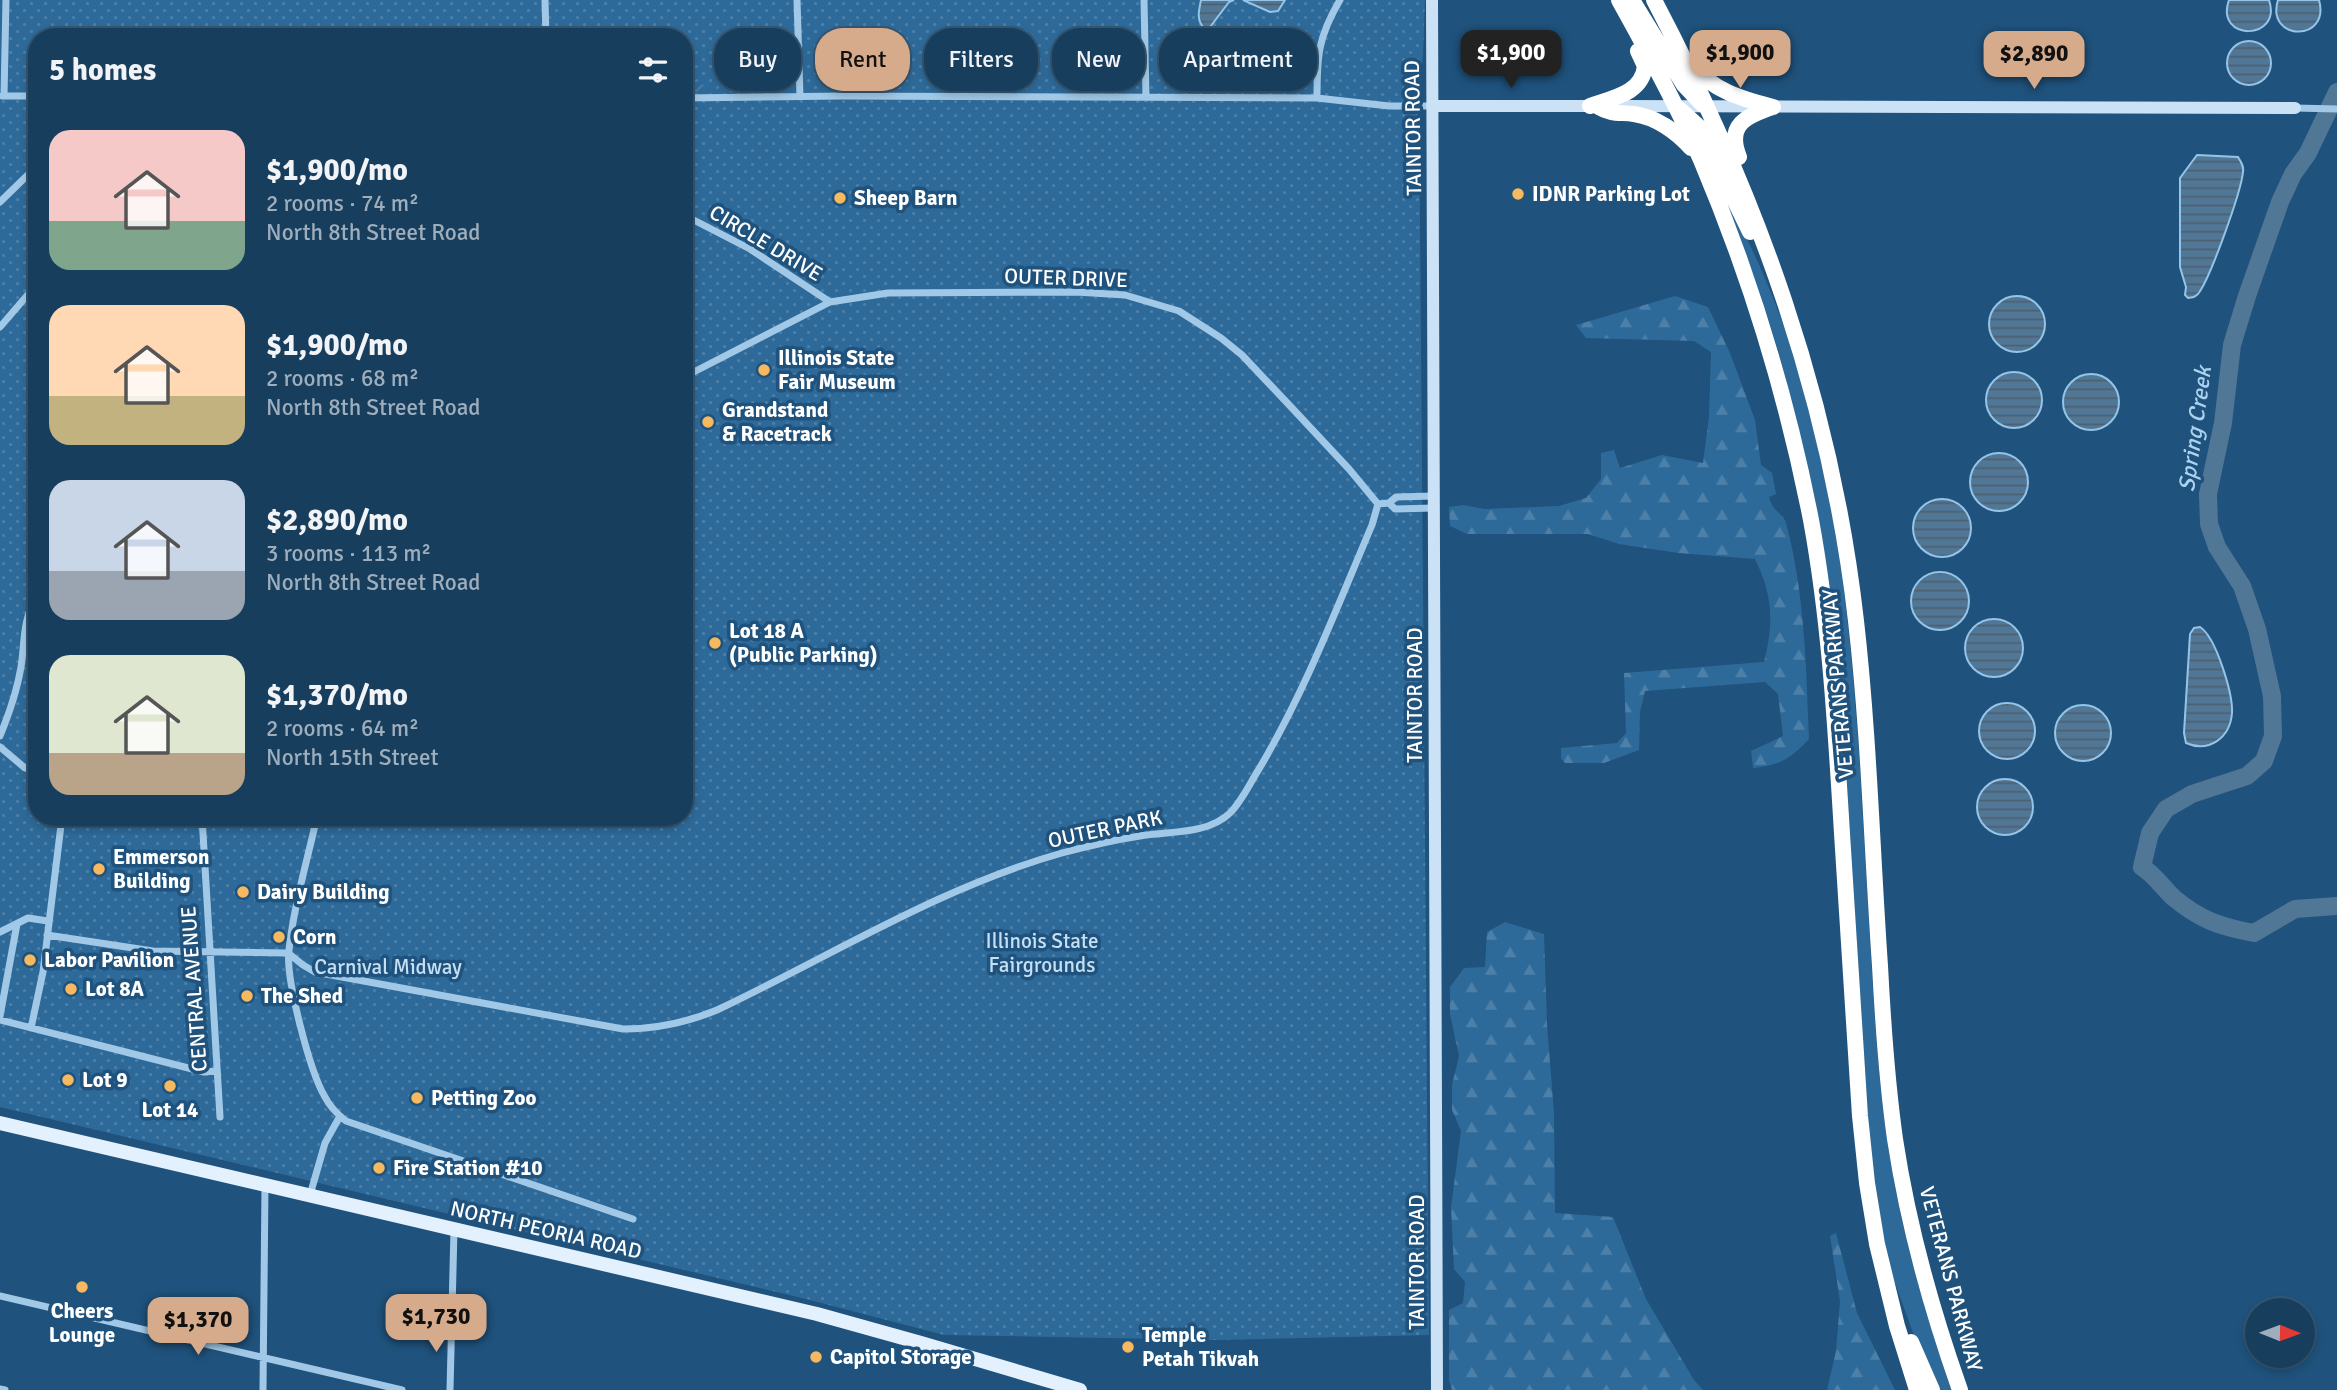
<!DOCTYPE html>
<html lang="en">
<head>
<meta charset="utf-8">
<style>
	body { margin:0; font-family:Signika,sans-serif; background:#204563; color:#f1f3f6; height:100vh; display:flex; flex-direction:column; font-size:26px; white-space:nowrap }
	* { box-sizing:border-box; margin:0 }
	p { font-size:23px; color:#9eaebc }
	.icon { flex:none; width:38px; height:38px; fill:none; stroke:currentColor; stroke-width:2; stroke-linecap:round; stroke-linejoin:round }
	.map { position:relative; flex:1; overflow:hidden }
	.side { position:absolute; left:28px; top:28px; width:665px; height:798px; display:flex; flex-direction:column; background:#173e5d; border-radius:28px; box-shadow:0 4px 10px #0003,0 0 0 2px #365772 }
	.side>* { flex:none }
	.top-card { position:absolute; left:714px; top:28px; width:665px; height:63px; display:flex; gap:14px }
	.needle { width:46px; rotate:91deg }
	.tools { position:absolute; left:2245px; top:1298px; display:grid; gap:14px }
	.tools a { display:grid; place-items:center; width:70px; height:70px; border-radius:50%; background:#173e5d; box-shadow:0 4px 10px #0003,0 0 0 2px #365772; font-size:35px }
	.price { position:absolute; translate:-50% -60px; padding:0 16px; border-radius:14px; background:#d6ab8b; color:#111; font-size:23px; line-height:46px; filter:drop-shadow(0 2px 4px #0008) }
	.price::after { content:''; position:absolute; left:50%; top:42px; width:21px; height:16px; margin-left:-10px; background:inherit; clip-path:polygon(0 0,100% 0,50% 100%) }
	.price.active { background:#222; color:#fff }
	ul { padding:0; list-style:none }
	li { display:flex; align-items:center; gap:21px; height:175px; padding:0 21px }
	li span { display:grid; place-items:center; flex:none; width:196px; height:140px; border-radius:21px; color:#555 }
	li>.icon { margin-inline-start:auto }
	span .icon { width:84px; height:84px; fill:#fffc; stroke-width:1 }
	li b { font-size:30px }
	h2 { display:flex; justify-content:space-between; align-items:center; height:84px; padding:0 21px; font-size:30px }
	.tag { padding:0 24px; border-radius:28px; background:#173e5d; box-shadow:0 4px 10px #0003,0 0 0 2px #365772; font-size:24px; line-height:63px }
	.tag.active { background:#d6ab8b; color:#111 }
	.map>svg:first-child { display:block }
	.grass { fill:#2e6a99 }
	.forest { fill:url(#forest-firs) }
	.park { fill:url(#park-dots); fill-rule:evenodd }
	.garden { fill:url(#garden-furrows) }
	.water { fill:url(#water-rules); stroke:#94c5e9; stroke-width:2 }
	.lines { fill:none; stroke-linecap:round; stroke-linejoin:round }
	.river { stroke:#517797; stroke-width:18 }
	.street { stroke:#a1c9e7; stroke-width:7 }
	.secondary { stroke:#cbe2f6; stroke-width:12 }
	.primary { stroke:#e3f0fd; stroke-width:14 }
	.highway { stroke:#fff; stroke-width:16 }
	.poi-dot { fill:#f6b960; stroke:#1f527c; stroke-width:2.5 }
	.labels { text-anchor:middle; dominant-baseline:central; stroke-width:7; stroke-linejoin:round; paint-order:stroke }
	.street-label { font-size:21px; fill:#fff; stroke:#1f527c }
	.poi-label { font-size:21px; font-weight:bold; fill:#fff; stroke:#1f527c; text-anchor:start }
	.park-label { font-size:21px; fill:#c4e0f5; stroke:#1f527c }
	.water-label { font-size:23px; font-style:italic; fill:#acd2ef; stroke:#1f527c }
</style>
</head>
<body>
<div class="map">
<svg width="2337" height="1390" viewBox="0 0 2337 1390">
	<defs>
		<pattern id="forest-firs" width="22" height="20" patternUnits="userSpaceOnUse" patternTransform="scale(1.75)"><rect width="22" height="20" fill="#2e6a99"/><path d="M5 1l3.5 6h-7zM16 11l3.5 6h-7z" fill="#4d80a8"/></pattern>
		<pattern id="park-dots" width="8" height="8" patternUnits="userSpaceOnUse" patternTransform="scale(1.75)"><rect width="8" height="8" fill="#2e6a99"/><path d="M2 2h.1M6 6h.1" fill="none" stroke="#4d80a8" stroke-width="1.8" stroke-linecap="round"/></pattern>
		<pattern id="garden-furrows" width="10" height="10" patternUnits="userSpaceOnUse" patternTransform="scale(1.75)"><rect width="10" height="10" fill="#2e6a99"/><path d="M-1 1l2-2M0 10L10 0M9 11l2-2" fill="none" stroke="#4d80a8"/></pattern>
		<pattern id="water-rules" width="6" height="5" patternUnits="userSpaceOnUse" patternTransform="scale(1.75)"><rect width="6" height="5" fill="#517797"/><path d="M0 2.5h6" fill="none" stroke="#4e5f6e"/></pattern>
	</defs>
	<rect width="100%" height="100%" fill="#1f527c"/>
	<path class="grass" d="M1718,182c29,53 54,108 73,165 60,178 66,375 77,560 6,94 9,187 27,279 13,70 34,137 57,204h-14l-26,-60 -22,-61 -15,-81 -5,-40 -25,-396 -27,-231 -6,-34 -31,-127 -19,-61z"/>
	<path class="forest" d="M1675,296l33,11 22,46 25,67 6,45 11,8 4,21 -7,3c4,16 14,15 17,26 19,71 20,143 23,216 -19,20 -28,26 -56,29l-2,-17 32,-15 -5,-42 -13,-12 -120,9 -5,21 -1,38 -35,13h-39l-4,-5v-10l56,-5 9,-10 -2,-60 140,-11c10,-40 9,-66 -9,-103l-77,-6 -59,-9 -31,-10h-121l-17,-8 -1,-19 14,-2 22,4 74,-3 27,-8 15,-19v-26l13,-3 6,18 42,-13 41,8 6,-46 2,-65 -17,-11 -108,-3 -10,-13z
		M1505,922l39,12 3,91 7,88 1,100 58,4 33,82 48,81 9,10h-251l-3,-10v-70l14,-7 2,-21 -11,-13 -3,-62 10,-76 -9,-21v-25l7,-29 -9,-42v-27l14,-19 21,-1 2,-35z
		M1836,1233l21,80 38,77h-68l9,-39 4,-50 -10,-65z"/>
	<path class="park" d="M0,0h1425l-2,56 -4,40 10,1239 -214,5 -271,-5 -138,-36 -806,-192zM37,37h647v780h-647z"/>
	<path class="garden" d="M684,84l26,1v7h-26z
		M726,84h25v8h-25z"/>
	<path class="water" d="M1201,0h33l-5,2 -19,25 -6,1c-8,-8 -5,-18 -3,-28z
		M1243,0h42l-7,11 -8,1z
		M2229,0h40c14,41 -55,42 -40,0z
		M2278,0h41c12,43 -54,41 -41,0z
		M848,33l21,20 3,10 -5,6c-24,1 -26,-17 -19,-36z
		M2227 63a22 22 0 1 1 44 0a22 22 0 1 1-44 0Z
		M2197,155l41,2c3,5 6,9 5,15 -2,20 -33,107 -45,122 -5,4 -4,3 -10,4l-3,-3 1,-8 -6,-20v-89z
		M1989 324a28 28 0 1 1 56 0a28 28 0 1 1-56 0Z
		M1986 400a28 28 0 1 1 56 0a28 28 0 1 1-56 0Z
		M2063 402a28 28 0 1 1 56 0a28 28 0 1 1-56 0Z
		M1970 482a29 29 0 1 1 58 0a29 29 0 1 1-58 0Z
		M1913 528a29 29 0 1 1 58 0a29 29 0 1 1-58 0Z
		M1911 601a29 29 0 1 1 58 0a29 29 0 1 1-58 0Z
		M1965 648a29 29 0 1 1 58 0a29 29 0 1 1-58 0Z
		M2200,627c16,10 33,67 32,86 -2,25 -23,40 -46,30l-2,-10 6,-99 4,-6z
		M1979 731a28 28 0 1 1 56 0a28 28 0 1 1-56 0Z
		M2055 733a28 28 0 1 1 56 0a28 28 0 1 1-56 0Z
		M1977 807a28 28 0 1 1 56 0a28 28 0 1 1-56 0Z"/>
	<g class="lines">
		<path class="river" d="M2337,92l-29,61 -15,21 -13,28 -33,94 -15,49 -9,78 -15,71 1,30 8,23 25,39 15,43 15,67 1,40 -9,25 -17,15 -55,18 -26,15 -16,24 -8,34c13,8 21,21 32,31 26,22 47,29 80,35l41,-24 42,-3"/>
		<path class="street" d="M545,0l1,37
			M797,0l3,97
			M1144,0l2,98
			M2,96h35
			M4,96l2,-96
			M684,98l158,-2 475,2 72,8h43
			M1317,98c0,-42 1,-61 23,-98
			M2295,108l42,1
			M0,202l37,-36
			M684,215l66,34 80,53
			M0,327l37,-43
			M684,377l146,-75 58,-9 188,-1 49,3 54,16 42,27 21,17 50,53 57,61 29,35 11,-1 6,6 39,-1
			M1389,503l7,-6 38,-1
			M0,736c9,-22 17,-45 21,-69 4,-23 1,-49 16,-69
			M0,747l25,21 12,4
			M202,817l18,300
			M317,817c-10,44 -23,88 -28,133 -4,27 21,122 36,147 5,10 12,17 21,24l287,98
			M0,932l28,-14 20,3
			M47,935l106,16 135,2
			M288,953l15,12 12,7 308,57c31,0 65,-7 94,-19 114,-54 223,-123 345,-157 26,-7 52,-13 78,-17 29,-5 67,-1 90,-23 12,-12 20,-30 29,-44 46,-77 78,-162 113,-244l6,-21
			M0,1016l17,-92
			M0,1020l204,52 13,-1
			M31,1028l12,-56 19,-155
			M310,1195l15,-52 15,-27
			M0,1296l402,94
			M0,1389l5,1
			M263,1390l2,-204
			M450,1390l4,-160"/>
		<path class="secondary" d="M1432,0l5,1390
			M1432,106h167
			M1618,106l677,2"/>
		<path class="primary" d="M0,1123l817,191 104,29 159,47"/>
		<path class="highway" d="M1619,0c29,52 58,105 82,160 49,116 86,237 110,360 20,109 25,219 32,329 5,89 11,178 17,267l7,67 10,61 20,82 20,64
			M1632,0l52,85 19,20
			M1654,0c103,196 177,399 202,621 13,114 16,230 24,345 3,58 7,116 15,173 13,86 36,169 65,251
			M1693,65c19,26 50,34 80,42
			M1590,106c22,-8 52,-12 55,-40l-7,-15
			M1597,106c16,9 21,6 37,8 22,3 43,18 57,34
			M1678,108l21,19 51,105
			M1739,157c-13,-32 7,-41 34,-50
			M1911,1342l21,48"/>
	</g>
	<g class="poi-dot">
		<circle cx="1518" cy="194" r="7"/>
		<circle cx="840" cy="198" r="7"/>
		<circle cx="764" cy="370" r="7"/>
		<circle cx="708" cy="422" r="7"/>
		<circle cx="715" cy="643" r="7"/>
		<circle cx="99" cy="869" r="7"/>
		<circle cx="243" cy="892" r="7"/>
		<circle cx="279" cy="937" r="7"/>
		<circle cx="30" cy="960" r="7"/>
		<circle cx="71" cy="989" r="7"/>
		<circle cx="247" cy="996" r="7"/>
		<circle cx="68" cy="1080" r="7"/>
		<circle cx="170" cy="1086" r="7"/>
		<circle cx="417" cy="1098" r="7"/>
		<circle cx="379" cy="1168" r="7"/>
		<circle cx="82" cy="1287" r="7"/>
		<circle cx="1128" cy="1347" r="7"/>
		<circle cx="816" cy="1357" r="7"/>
	</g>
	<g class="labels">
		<g class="street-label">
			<text transform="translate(1413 128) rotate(-91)">TAINTOR ROAD</text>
			<text transform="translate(766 243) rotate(31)">CIRCLE DRIVE</text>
			<text transform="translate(1066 278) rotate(2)">OUTER DRIVE</text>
			<text transform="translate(1838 684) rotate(-95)">VETERANS PARKWAY</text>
			<text transform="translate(1415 695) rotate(-90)">TAINTOR ROAD</text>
			<text transform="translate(1105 829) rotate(-12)">OUTER PARK</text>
			<text transform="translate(194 989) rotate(-94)">CENTRAL AVENUE</text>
			<text transform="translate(546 1230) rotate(13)">NORTH PEORIA ROAD</text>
			<text transform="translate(1417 1262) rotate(-90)">TAINTOR ROAD</text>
			<text transform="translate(1951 1279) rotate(75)">VETERANS PARKWAY</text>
		</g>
		<g class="poi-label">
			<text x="1532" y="194">IDNR Parking Lot</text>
			<text x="854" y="198">Sheep Barn</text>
			<text x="778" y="358">Illinois State<tspan x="778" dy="24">Fair Museum</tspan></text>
			<text x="722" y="410">Grandstand<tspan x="722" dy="24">&amp; Racetrack</tspan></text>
			<text x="729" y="631">Lot 18 A<tspan x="729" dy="24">(Public Parking)</tspan></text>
			<text x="113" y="857">Emmerson<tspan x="113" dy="24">Building</tspan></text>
			<text x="257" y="892">Dairy Building</text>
			<text x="293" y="937">Corn</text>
			<text x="44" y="960">Labor Pavilion</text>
			<text x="85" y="989">Lot 8A</text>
			<text x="261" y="996">The Shed</text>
			<text x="82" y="1080">Lot 9</text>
			<text x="431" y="1098">Petting Zoo</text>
			<text x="170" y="1110" text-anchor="middle">Lot 14</text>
			<text x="393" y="1168">Fire Station #10</text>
			<text x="82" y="1311" text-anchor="middle">Cheers<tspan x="82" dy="24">Lounge</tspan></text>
			<text x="1142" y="1335">Temple<tspan x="1142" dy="24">Petah Tikvah</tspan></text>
			<text x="830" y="1357">Capitol Storage</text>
		</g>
		<g class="park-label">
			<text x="1042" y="941">Illinois State<tspan x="1042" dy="24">Fairgrounds</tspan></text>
			<text x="388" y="967">Carnival Midway</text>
		</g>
		<g class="water-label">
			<text transform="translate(2195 429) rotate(-82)">Spring Creek</text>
		</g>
	</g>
</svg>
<div class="tools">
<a><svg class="needle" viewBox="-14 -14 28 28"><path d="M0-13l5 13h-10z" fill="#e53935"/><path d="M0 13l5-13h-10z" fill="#9eaebc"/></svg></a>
</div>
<b class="price active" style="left:1511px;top:90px">$1,900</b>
<b class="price" style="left:1740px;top:90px">$1,900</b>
<b class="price" style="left:2034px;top:91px">$2,890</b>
<b class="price" style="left:436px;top:1354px">$1,730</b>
<b class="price" style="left:198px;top:1357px">$1,370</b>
<div class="top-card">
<a class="tag">Buy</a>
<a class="tag active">Rent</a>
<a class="tag">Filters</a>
<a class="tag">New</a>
<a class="tag">Apartment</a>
</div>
<section class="side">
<h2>5 homes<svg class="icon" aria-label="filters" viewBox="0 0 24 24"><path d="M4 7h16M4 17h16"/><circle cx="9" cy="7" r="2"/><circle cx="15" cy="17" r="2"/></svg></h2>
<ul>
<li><span style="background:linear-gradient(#f6c9c9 65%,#7fa58c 0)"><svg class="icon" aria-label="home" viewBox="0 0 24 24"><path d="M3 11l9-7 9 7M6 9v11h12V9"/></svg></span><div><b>$1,900/mo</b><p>2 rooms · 74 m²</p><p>North 8th Street Road</p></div></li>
<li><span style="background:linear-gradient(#ffd9b3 65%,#c2b280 0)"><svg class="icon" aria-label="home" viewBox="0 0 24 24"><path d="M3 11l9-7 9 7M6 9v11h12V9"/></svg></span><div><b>$1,900/mo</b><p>2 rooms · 68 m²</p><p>North 8th Street Road</p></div></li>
<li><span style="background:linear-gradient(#c9d6e8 65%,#9aa5b1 0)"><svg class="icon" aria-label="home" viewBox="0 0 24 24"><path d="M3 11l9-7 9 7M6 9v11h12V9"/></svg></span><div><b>$2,890/mo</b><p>3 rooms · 113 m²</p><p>North 8th Street Road</p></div></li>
<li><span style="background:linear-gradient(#dfe7d0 70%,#b9a48a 0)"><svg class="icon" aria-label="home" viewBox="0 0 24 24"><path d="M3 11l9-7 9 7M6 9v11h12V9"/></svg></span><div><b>$1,370/mo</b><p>2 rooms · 64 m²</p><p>North 15th Street</p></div></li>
</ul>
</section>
</div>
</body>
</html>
